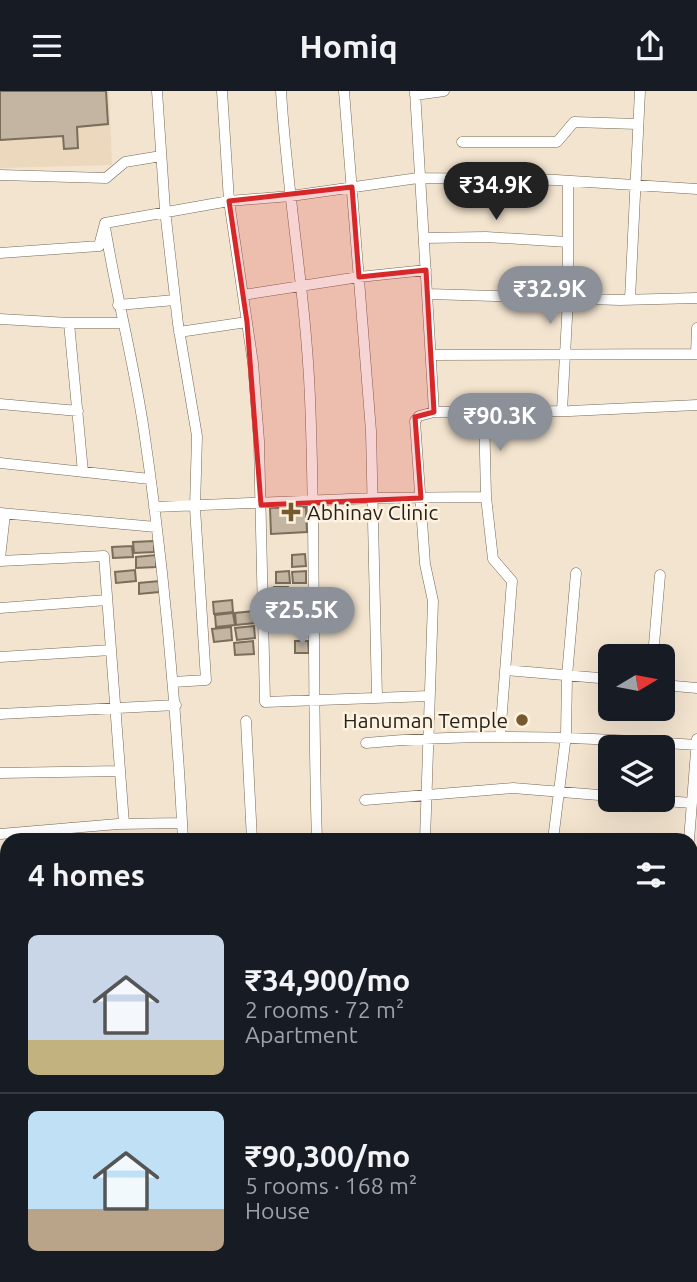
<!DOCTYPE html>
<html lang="en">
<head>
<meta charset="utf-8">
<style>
	body { margin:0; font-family:Ubuntu,sans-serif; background:#20242c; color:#f1f3f6; height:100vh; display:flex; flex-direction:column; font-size:26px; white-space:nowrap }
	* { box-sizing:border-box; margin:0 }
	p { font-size:23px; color:#9ea1a6 }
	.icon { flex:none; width:38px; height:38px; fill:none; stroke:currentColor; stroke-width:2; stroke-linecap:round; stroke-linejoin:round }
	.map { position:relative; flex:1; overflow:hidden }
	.sheet { position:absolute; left:0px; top:742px; width:698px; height:450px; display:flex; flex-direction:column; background:#171b24; border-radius:21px 21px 0 0; box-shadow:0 7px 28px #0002 }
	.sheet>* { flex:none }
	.needle { width:46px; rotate:80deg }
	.controls { position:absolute; left:598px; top:553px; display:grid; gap:14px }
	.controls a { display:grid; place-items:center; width:77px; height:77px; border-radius:10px; background:#171b24; box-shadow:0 7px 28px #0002; font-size:35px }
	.price { position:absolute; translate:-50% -60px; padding:0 16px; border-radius:24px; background:#8c9099; color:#fff; font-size:23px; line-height:46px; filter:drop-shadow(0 2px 4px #0008) }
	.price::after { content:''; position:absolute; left:50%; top:42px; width:21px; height:16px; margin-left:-10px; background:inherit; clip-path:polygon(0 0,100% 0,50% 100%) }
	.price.active { background:#222; color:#fff }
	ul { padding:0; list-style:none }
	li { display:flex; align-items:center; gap:21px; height:175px; padding:0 28px }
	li+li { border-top:2px solid #363941 }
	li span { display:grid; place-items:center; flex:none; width:196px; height:140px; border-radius:10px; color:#555 }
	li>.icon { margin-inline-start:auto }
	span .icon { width:84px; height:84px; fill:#fffc; stroke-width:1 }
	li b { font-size:30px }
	h2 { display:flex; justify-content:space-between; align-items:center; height:84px; padding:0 28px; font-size:30px }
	header { display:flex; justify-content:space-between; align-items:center; height:91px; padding:0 28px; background:#171b24; font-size:32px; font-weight:700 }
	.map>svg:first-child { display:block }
	.built { fill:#ebd8bd }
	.building { fill:#c3b5a1; stroke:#7a6d5a; stroke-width:2 }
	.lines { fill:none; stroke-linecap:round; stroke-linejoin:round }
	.street-casing { stroke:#766956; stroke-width:11 }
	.highway-casing { stroke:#ab8c5e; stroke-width:19 }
	.street { stroke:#fff; stroke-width:10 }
	.highway { stroke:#f4c784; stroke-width:18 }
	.marked { fill:#d62828; fill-opacity:0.2; stroke:#d62828; stroke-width:5; stroke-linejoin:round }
	.poi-dot { fill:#76592c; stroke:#fef2e1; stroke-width:2.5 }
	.labels { text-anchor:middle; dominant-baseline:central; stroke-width:5; stroke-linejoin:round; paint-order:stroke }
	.poi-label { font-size:21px; fill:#241f18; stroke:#fef2e1; text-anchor:start }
</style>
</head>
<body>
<header><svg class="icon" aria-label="menu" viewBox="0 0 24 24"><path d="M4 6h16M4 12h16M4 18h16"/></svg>Homiq<svg class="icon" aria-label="share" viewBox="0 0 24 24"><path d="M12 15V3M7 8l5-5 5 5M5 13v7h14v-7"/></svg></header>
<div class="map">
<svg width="697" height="1191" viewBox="0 0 697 1191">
	<rect width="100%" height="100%" fill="#f3e4cf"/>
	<path class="built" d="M0,0h109l3,74 -112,3z"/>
	<path class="building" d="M0,0h106l2,33 -31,3 1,21 -14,1 -1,-13 -63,4z
		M306,416l1,25 -36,2 -1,-26z
		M154,450v11l-20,1 -1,-11z
		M132,455l1,11 -20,1 -1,-11z
		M305,463l1,12 -14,1v-12z
		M156,464v12l-20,1v-11z
		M135,479l1,11 -20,2 -1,-11z
		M289,480l1,12h-14v-11z
		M306,480v12h-13l-1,-11z
		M159,490v11l-20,2v-11z
		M274,496h14l1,11 -14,1z
		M232,509l1,12 -19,2 -1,-12z
		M254,520l1,12 -19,2 -1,-12z
		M233,522l2,12 -19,2 -1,-12z
		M254,535l1,12 -18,2 -2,-12z
		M231,536l1,13 -18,2 -2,-13z
		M253,550l1,13 -19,1 -1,-12z
		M295,550h13l1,12h-14z"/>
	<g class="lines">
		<defs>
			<path id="street" d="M157,0l8,119 13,114 19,112 -2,72 11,172 -33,2
				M222,0l7,110 24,162 6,78 6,261 164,-6
				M281,0c6,103 25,204 29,307 6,147 2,295 7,442
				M344,0l27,340 6,266
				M415,0l19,321 136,-1 127,-6
				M415,4l29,-4
				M462,51h95l17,-20 63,2
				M0,84l106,3 19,-16 36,-6
				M105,136c11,68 29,136 39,204 20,136 32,272 39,409
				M424,147l62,-1 82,5
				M0,162l99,-7 6,-23 124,-22 62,-5 127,-18 138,2 141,9
				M429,203l191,6 77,-2
				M243,204l116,-18 67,-7
				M630,208l10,-208
				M118,214l57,-5
				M0,228l69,4 14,149
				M69,232h53
				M179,241l68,-10
				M696,263l1,-26
				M432,264l265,-1
				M0,313l78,7
				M484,319l2,87
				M562,320l6,-112v-118
				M0,372l150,16
				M154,416l220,-9 112,-1 7,62 19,22 -12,156
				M0,422l156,14
				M0,467l5,-44
				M0,470l104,-5 20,268
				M0,517l107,-8
				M653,565l7,-81
				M0,566l111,-7
				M505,579l106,9
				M663,594l34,3
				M0,623l176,-9
				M246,630l6,119
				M366,652c111,-10 220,-6 331,2
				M0,682l120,-2
				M365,709l148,-12 98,8
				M651,709l41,3
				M70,737v12
				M0,743l118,-10 64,-1
				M425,749l8,-239 -8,-37 -10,-143 4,-5 15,-4
				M553,749l13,-105 1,-59 9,-103
				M689,749l8,-101
				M691,772h6
				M0,809h7
				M0,873h7
				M0,934h7
				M0,1046l7,-30
				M691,1086l6,1
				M648,1191l3,-6"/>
			<path id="highway" d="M0,1118l7,2
				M0,1134l7,2
				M147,1185l14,6
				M178,1185l14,6"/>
		</defs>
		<use href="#street" class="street-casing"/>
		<use href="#highway" class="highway-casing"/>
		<use href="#street" class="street"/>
		<use href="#highway" class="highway"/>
	</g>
	<path class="marked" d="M352,96l7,90 67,-7 8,142 -19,5 6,81 -160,7 -14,-183 -18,-121z"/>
	<g class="poi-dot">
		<path d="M287.5 410.5h7v7h7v7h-7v7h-7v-7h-7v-7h7z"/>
		<circle cx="522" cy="629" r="7"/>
	</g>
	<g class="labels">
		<g class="poi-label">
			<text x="307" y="421">Abhinav Clinic</text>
			<text x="508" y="629" text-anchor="end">Hanuman Temple</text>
		</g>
	</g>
</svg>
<div class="controls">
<a><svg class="needle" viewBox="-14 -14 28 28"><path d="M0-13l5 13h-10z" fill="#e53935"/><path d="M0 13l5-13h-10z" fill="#9ea1a6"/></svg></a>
<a><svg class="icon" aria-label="layers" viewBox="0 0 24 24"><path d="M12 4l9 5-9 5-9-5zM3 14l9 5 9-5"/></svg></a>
</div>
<b class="price active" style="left:496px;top:131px">₹34.9K</b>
<b class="price" style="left:550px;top:235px">₹32.9K</b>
<b class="price" style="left:500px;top:362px">₹90.3K</b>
<b class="price" style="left:302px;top:556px">₹25.5K</b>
<section class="sheet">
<h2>4 homes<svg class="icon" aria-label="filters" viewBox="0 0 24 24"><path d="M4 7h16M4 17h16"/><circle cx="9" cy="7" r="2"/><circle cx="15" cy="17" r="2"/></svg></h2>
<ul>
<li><span style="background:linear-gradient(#c9d6e8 75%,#c2b280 0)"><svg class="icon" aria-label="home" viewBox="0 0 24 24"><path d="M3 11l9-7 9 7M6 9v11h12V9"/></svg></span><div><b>₹34,900/mo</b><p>2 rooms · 72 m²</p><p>Apartment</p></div></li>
<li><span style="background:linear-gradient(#bfe0f5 70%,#b9a48a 0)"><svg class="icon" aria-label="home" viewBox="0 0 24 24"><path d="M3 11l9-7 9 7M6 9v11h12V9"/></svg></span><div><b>₹90,300/mo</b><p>5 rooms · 168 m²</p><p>House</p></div></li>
</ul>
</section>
</div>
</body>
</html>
